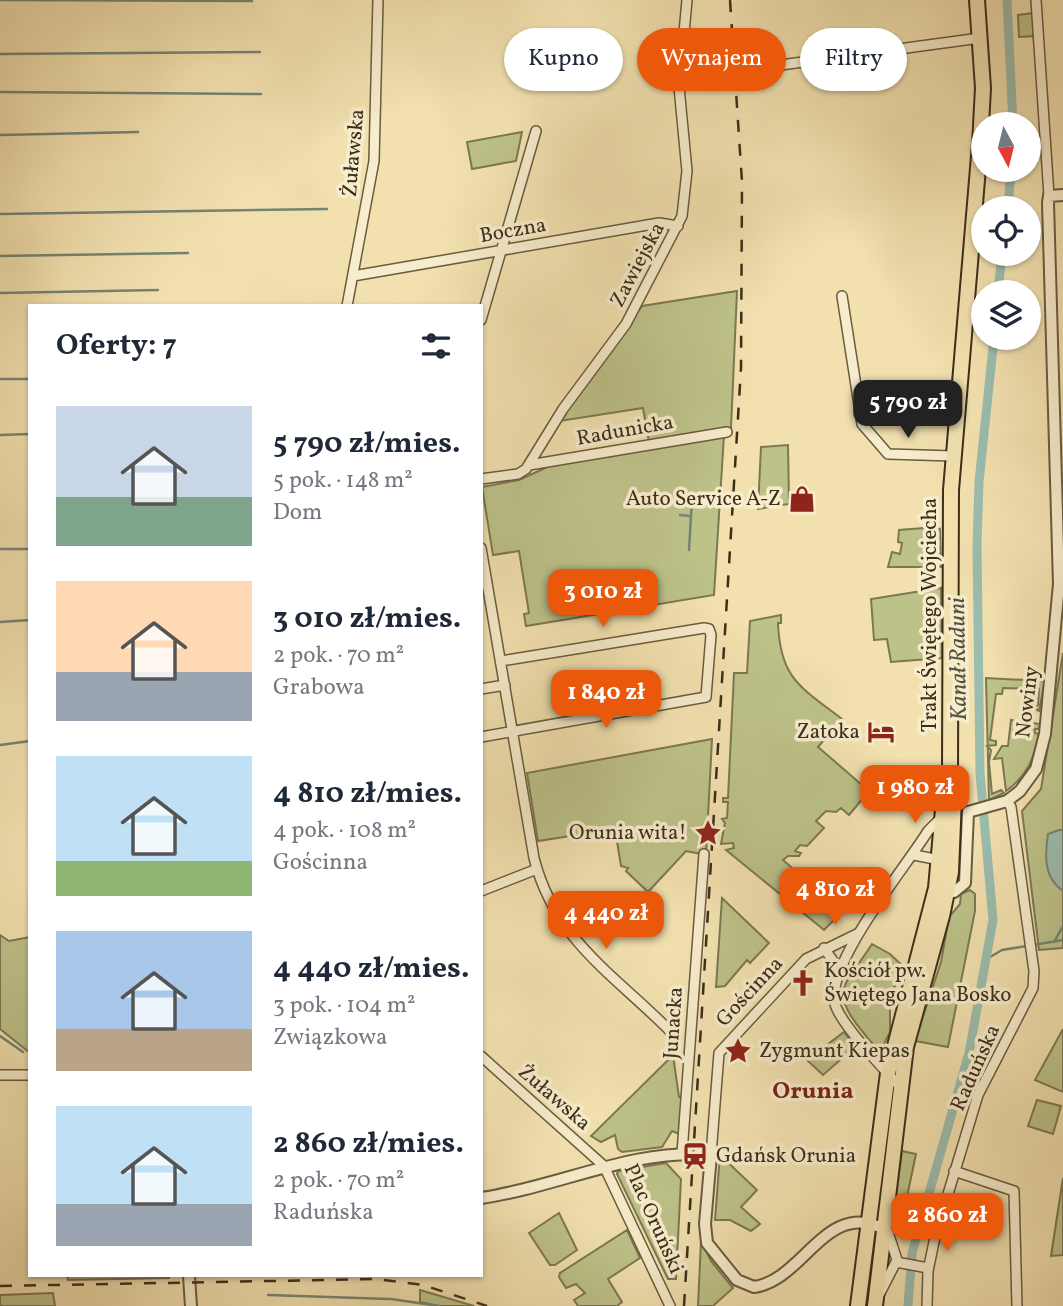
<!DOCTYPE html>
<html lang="pl">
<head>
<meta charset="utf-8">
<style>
	body { margin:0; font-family:Vollkorn,serif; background:#f6f6f7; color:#1f2937; height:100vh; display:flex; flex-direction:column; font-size:26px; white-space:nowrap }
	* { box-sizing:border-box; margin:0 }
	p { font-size:23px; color:#747a83 }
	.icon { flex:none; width:38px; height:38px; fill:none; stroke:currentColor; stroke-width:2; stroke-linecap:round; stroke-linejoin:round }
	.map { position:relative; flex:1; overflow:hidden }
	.panel { position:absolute; left:28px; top:304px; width:455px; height:973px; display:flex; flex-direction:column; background:#fff; border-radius:0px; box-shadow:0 2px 5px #0004 }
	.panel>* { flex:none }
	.guide { position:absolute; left:504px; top:28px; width:453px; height:63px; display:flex; gap:14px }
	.needle { width:46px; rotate:173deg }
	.controls { position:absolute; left:971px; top:112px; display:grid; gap:14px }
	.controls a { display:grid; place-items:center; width:70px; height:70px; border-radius:50%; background:#fff; box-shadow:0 2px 5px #0004; font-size:35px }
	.price { position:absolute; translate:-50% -60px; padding:0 16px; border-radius:14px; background:#ea580c; color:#fff; font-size:23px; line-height:46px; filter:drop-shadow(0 2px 4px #0008) }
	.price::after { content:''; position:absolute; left:50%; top:42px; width:21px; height:16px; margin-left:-10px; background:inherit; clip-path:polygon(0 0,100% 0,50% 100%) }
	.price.current { background:#222; color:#fff }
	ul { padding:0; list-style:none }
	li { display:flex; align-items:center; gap:21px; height:175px; padding:0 28px }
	li span { display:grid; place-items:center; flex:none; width:196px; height:140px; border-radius:0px; color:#555 }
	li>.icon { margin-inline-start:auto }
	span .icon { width:84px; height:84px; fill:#fffc; stroke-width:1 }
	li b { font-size:30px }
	h2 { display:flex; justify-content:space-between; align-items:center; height:84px; padding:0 28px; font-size:30px }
	.pill { padding:0 24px; border-radius:32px; background:#fff; box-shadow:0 2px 5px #0004; font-size:24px; line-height:63px }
	.pill.current { background:#ea580c; color:#fff }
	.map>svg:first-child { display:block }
	.green { fill:#bdc289; stroke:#7c7852; stroke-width:2 }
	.water { fill:#9bbdae; stroke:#758474; stroke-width:2 }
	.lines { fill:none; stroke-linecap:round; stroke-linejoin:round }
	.stream { stroke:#758474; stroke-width:2.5 }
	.canal { stroke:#9bbdae; stroke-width:9 }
	.minor-casing { stroke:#6a5b41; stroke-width:12 }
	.tertiary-casing { stroke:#6a5b41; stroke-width:14 }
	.primary-casing { stroke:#3c2e1c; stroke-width:18 }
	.minor { stroke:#f7eccb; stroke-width:9 }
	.tertiary { stroke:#f7eccb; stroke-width:10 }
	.primary { stroke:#f2e1af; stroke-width:14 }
	.rail { stroke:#3c2e1c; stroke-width:2.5; stroke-dasharray:12 12; stroke-linecap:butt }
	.labels { text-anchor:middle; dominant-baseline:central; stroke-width:7; stroke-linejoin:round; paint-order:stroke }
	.street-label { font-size:21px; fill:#3c2e1c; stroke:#f7eccb }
	.poi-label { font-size:21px; fill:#3c2e1c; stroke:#f7eccb; text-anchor:end }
	.water-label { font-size:23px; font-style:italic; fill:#545240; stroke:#f7eccb }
	.quarter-label { font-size:24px; font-weight:bold; fill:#7a1f14; stroke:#f7eccb }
</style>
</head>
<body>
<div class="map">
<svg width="1063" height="1306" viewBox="0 0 1063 1306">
	<rect width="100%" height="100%" fill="#f2e1af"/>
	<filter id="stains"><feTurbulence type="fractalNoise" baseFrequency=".00286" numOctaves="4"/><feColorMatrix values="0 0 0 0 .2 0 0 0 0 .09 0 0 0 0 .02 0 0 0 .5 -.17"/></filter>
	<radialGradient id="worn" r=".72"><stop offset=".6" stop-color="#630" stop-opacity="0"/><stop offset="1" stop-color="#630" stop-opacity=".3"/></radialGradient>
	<path class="green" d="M1034,13l1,23 -16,1 -1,-22z
		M522,132l-6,29 -44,8 -5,-27z
		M737,291l-6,137 -82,14 -6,-34 -83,13 82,-115z
		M724,435l-10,160 -188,31 -2,-12 5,-1 -10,-62 -26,4 -11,-68 37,-7 37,-17z
		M788,445l1,59 -31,5 3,-62z
		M937,527l3,2 1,38h-53l4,-15 8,2 2,-11 -4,-1 1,-12z
		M941,588l1,70 -51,4 -4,-23 -13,1 -3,-41z
		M781,615v8h-3c2,55 22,64 64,96l-24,28 51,44 -20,24 -8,-7 -5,4 -10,-1 -10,10 8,7 -17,18 -7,-1 -5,6 6,2 -2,3h-11l-5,4 35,30 7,-6 1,8 8,11 15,2 -25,25 -98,-80 8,-2 -1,-5 -12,1 4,-21 -3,-4 5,-1 1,-16h-5v-4h5l6,-125h13l3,-52z
		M1063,653v295l-24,2 -17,-139 19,-22z
		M986,678l59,3 -6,30 -6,-3 5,-3 1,-16 -36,-1 -1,6h-6l-6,46 6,1v4l-9,1 4,4 -2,12 3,32 9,-4 3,3 -15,7z
		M1011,720l29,4 -1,5h-4v4l4,1c-5,25 -12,42 -33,57l-4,-33 -8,1 8,-13h6z
		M712,739l-6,116 -20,-4 -38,41 -22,-21 2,-3 -7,-2 -6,-37 -77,12 -11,-68z
		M970,890l5,4v17l-27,136 -33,-6 26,-79 8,-45 11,-13 1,-10z
		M722,898l47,45 -19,20 -3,-3 -22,26 -9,1z
		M0,935l9,6 21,-4v116l-30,-24z
		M872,944l18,10 14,13 -14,30v35l-8,16c-9,-1 -14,-10 -20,-17 -35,-42 -15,-47 10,-87z
		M1063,1029v63l-28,-12z
		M844,1032l11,15 -32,28 -16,-15z
		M673,1055l6,42 6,2 -3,36 -10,-4 -10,16 -40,5 -4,-3 -3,-14 -14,7 -10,-6z
		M1037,1100l24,6 -8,28 -25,-8z
		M902,1151l14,3 -11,52 -10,-2z
		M720,1155l37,35 -16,17 19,17 -9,7 -21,-11h-15z
		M666,1163l15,16 -5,100h-8l-51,-105 1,-3z
		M1063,1178v77l-12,1z
		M559,1213l18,37 -22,15h-5l-21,-32z
		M627,1230l13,28 -32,21 14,23 -5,4h-39l-4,-6 11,-7 -9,-9 -10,4 -7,-11 1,-4z
		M701,1241l10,20 22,27 -20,18h-15z
		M67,1276h102v2l-101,2z
		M420,1290l54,16h-35l-19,-4z
		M53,1293l2,13h-55v-11z"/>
	<path class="water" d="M1059,830h4v61c-20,-14 -18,-35 -15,-57z"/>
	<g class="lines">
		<path class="stream" d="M0,0l252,1
			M0,54l260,-2
			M0,92l261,2
			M0,135l138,-3
			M0,214l327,-5
			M0,256l188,-3
			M0,293l158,-3
			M0,379h30
			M0,435l30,-1
			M680,515l10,1
			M0,549h30
			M689,550l3,-51
			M0,622l30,-2
			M0,745l30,-4
			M1054,942l9,-16
			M985,960l17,-10 61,-10
			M0,1036l23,16
			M268,1295l121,4
			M391,1299l48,7"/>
		<path class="canal" d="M1007,0l6,124
			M1008,208l3,-38
			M998,292l4,-38
			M908,1306l4,-53 57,-200 24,-133 -13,-147 -3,-227 2,-64 15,-144"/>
		<defs>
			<path id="minor" d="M1036,0l13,196
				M766,67l214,-29
				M353,276l306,-53 19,3
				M842,296l20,128 26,30 65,2
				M347,306l27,-145 4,-161
				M481,320l55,-189
				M529,465l198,-33
				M481,479l37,-5 8,-5 37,-60 63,-85 56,-108 5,-45 -8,-84 8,-87
				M481,548l53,310c21,83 81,117 137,174
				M481,689l24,-4
				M481,737l225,-40 5,-62 -2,-6 -5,-1 -203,33
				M914,855l26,5
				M481,891l56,-22
				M824,948l16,23
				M481,1056l123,110 66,140
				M0,1075h30
				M901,1088c-16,-18 -60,-63 -66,-84 -10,-40 71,-137 93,-173l14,-14
				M682,1153l22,-299
				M711,1155l8,-102 87,-94 53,-26
				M954,1171l60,20 3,115
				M896,1262l32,6
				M878,1297l19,-37 -9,-28 -4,-3
				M927,1306l1,-35 7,-34 43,-142 55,-107 1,-17 -23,-164 -4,-6"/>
			<path id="tertiary" d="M940,889l14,3 11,-9 3,-71 39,-11 13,-10 16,-22 9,-35 14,-150 -11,-381 1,-7 14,-1
				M481,1198c78,-11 150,-50 230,-43l-6,69 2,19 30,37 17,7c50,-7 72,-88 130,-58
				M189,1276l2,30"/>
			<path id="primary" d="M858,1306l30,-233 48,-185 8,-90 5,-20
				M875,1306l31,-259 36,-131 9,-44 3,-74 -4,-25 1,-283 29,-346 3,-56 -6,-88"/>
		</defs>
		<use href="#minor" class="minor-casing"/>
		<use href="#tertiary" class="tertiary-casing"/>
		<use href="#primary" class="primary-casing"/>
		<use href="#minor" class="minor"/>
		<use href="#tertiary" class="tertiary"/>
		<use href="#primary" class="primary"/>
		<path class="rail" d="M0,1286l377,-7 46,6 64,21
			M684,1306l57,-938 1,-186 -12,-182"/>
	</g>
	<defs>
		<symbol id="shop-bare" viewBox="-9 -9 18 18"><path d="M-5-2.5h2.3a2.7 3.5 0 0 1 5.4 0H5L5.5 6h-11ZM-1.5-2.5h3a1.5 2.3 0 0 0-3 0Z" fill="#8f2418" stroke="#f7eccb" stroke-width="2.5" paint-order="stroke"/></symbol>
		<symbol id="hotel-bare" viewBox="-9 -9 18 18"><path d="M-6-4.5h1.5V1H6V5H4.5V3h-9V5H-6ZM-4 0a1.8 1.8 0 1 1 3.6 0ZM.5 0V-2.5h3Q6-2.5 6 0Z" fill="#8f2418" stroke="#f7eccb" stroke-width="2.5" paint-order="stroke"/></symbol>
		<symbol id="sight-bare" viewBox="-9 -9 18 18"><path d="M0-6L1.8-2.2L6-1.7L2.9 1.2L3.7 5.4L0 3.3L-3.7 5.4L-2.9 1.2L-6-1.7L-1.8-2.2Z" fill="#8f2418" stroke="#f7eccb" stroke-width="2.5" paint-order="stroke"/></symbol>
		<symbol id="church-bare" viewBox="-9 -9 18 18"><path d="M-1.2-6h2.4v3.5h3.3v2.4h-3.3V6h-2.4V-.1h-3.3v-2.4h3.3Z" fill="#8f2418" stroke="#f7eccb" stroke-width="2.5" paint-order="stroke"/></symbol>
		<symbol id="station-bare" viewBox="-9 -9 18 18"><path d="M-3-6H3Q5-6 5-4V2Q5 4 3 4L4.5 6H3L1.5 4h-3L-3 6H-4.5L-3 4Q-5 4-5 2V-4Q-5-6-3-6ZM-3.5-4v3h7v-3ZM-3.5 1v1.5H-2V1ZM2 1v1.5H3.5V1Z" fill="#8f2418" stroke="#f7eccb" stroke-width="2.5" paint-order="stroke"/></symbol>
	</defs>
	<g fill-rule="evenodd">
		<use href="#shop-bare" x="783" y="480" width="38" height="38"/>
		<use href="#hotel-bare" x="862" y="713" width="38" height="38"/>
		<use href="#sight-bare" x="689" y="814" width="38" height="38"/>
		<use href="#church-bare" x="784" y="964" width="38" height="38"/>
		<use href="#sight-bare" x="719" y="1032" width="38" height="38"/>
		<use href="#station-bare" x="676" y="1137" width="38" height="38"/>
	</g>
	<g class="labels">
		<g class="street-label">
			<text transform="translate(354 153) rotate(-85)">Żuławska</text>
			<text transform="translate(513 231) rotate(-10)">Boczna</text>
			<text transform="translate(638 265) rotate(-62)">Zawiejska</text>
			<text transform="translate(625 431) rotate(-10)">Radunicka</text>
			<text transform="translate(930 615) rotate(-90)">Trakt Świętego Wojciecha</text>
			<text transform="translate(1028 702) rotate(-83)">Nowiny</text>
			<text transform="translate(750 992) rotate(-47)">Gościnna</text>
			<text transform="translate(674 1023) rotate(-86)">Junacka</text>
			<text transform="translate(976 1068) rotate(-66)">Raduńska</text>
			<text transform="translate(554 1098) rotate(41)">Żuławska</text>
			<text transform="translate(653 1219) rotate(66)">Plac Oruński</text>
		</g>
		<g class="poi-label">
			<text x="781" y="499">Auto Service A-Z</text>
			<text x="860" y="732">Zatoka</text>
			<text x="687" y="833">Orunia wita!</text>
			<text x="824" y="971" text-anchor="start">Kościół pw.<tspan x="824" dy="24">Świętego Jana Bosko</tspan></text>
			<text x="759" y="1051" text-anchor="start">Zygmunt Kiepas</text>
			<text x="716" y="1156" text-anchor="start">Gdańsk Orunia</text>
		</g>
		<g class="water-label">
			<text transform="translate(959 659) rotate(-91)">Kanał Raduni</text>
		</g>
		<g class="quarter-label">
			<text x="813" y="1092">Orunia</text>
		</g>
	</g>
	<rect width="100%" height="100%" filter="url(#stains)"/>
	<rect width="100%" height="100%" fill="url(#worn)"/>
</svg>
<div class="controls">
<a><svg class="needle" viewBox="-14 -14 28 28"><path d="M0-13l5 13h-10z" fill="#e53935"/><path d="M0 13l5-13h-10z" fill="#747a83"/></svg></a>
<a><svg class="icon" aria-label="locate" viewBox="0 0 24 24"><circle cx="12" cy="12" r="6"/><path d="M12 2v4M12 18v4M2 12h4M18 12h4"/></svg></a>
<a><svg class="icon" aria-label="layers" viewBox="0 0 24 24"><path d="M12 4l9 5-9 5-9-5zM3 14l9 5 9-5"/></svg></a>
</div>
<b class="price current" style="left:908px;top:440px">5 790 zł</b>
<b class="price" style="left:603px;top:629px">3 010 zł</b>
<b class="price" style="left:606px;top:730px">1 840 zł</b>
<b class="price" style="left:915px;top:825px">1 980 zł</b>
<b class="price" style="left:835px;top:927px">4 810 zł</b>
<b class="price" style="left:606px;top:951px">4 440 zł</b>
<b class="price" style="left:947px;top:1253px">2 860 zł</b>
<div class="guide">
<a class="pill">Kupno</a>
<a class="pill current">Wynajem</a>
<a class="pill">Filtry</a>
</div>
<section class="panel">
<h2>Oferty: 7<svg class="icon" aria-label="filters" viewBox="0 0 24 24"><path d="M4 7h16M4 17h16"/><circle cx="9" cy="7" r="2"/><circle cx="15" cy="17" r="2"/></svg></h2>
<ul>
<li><span style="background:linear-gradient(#c9d6e8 65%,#7fa58c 0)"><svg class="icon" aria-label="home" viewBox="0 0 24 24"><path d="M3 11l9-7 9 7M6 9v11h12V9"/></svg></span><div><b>5 790 zł/mies.</b><p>5 pok. · 148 m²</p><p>Dom</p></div></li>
<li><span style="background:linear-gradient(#ffd9b3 65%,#9aa5b1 0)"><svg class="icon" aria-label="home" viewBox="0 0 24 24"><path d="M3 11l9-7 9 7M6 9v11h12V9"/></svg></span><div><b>3 010 zł/mies.</b><p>2 pok. · 70 m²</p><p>Grabowa</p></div></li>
<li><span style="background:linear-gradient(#bfe0f5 75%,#8fb573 0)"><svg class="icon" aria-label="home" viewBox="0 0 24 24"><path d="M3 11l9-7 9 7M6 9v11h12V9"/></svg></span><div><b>4 810 zł/mies.</b><p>4 pok. · 108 m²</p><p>Gościnna</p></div></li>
<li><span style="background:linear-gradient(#a9c7e8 70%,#b9a48a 0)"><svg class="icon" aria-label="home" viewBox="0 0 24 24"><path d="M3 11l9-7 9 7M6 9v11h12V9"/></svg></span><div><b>4 440 zł/mies.</b><p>3 pok. · 104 m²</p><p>Związkowa</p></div></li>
<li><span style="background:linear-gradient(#bfe0f5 70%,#9aa5b1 0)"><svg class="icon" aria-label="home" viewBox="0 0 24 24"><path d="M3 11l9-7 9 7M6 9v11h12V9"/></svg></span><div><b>2 860 zł/mies.</b><p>2 pok. · 70 m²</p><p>Raduńska</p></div></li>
</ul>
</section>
</div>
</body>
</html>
